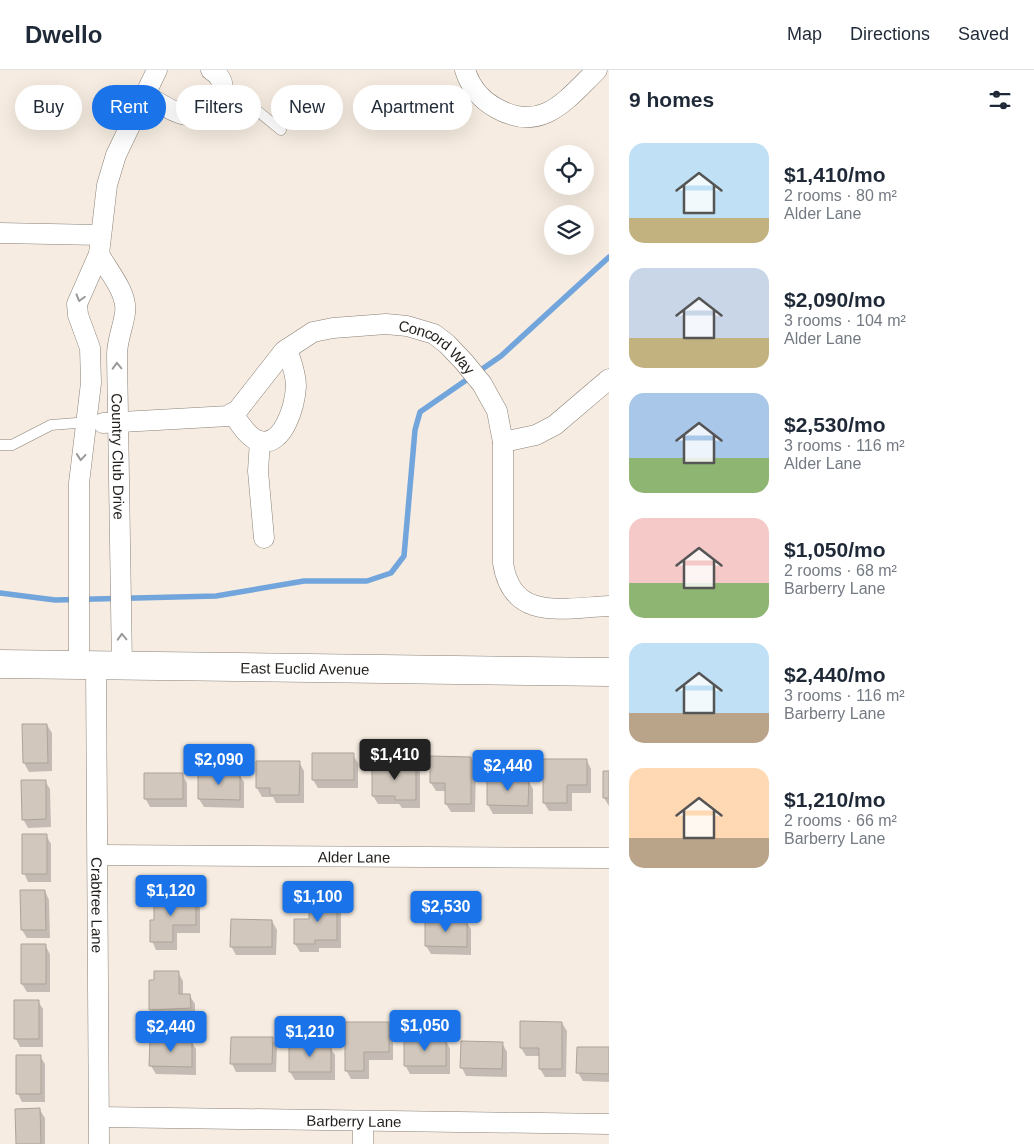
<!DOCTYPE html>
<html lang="en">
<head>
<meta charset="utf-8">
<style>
	body { margin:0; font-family:Arial,sans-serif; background:#f6f6f7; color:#1f2937; height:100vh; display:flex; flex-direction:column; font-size:19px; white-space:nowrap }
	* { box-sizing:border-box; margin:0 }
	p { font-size:16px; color:#747a83 }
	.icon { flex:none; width:28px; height:28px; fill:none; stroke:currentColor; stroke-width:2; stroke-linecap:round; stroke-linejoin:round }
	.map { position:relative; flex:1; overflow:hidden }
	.details { display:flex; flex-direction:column; background:#fff; width:425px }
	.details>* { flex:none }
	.top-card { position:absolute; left:15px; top:15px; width:475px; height:45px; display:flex; gap:10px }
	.tools { position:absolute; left:544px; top:75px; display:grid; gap:10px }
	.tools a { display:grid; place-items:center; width:50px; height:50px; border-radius:50%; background:#fff; box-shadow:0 5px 20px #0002; font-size:25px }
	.price { position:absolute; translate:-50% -42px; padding:0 11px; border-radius:5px; background:#1a73e8; color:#fff; font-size:16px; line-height:32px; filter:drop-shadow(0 1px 2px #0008) }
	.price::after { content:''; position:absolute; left:50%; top:30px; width:15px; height:11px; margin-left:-8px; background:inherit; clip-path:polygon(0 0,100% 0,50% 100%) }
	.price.current { background:#222; color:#fff }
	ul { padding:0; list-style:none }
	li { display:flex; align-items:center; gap:15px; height:125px; padding:0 20px }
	li span { display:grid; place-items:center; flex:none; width:140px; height:100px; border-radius:15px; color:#555 }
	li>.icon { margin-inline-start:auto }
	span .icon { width:60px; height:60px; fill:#fffc; stroke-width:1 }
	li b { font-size:21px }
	h2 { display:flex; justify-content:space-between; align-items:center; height:60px; padding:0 20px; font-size:21px }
	.pill { padding:0 18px; border-radius:22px; background:#fff; box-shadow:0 5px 20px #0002; font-size:18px; line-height:45px }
	.pill.current { background:#1a73e8; color:#fff }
	header { display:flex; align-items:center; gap:30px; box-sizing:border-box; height:70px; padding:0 25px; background:#fff; border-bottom:1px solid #e0e1e3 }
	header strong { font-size:24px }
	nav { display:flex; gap:28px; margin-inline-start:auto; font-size:18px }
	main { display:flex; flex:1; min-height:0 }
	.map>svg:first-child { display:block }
	.shadow { fill:#0003 }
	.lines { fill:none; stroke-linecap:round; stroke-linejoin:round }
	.stream { stroke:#72a5db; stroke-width:5.5 }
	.building { fill:#d1c7bc; stroke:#ada399 }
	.service-casing { stroke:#8a8077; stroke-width:11 }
	.minor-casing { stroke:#8a8077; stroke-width:21 }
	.primary-casing { stroke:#8a8077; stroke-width:29 }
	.service { stroke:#fff; stroke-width:10 }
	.minor { stroke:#fff; stroke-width:20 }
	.primary { stroke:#fff; stroke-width:28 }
	.oneway { stroke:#9c9a98 }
	.labels { text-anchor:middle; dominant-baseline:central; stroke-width:5; stroke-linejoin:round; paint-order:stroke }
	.street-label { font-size:15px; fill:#221e1b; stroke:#f6ece1 }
</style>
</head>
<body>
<header>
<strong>Dwello</strong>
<nav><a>Map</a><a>Directions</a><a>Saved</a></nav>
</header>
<main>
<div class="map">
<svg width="609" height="1074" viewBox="0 0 609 1074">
	<rect width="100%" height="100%" fill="#f6ece1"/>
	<path class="shadow" d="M24,655h23l5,8v38l-23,1 -5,-9z
		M353,685l5,8v25h-40l-5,-8z
		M471,688l5,8 -1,46h-24l-5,-8v-13h-10l-5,-8z
		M587,691l4,8v24h-19v18h-23l-5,-8z
		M257,692h42l5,9v32h-28l-3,-6h-11l-5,-9z
		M415,694l5,8v36h-18l-3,-4h-21l-5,-8z
		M605,702h4v34l-5,-8z
		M182,704l5,9v24h-37l-5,-9z
		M239,704l5,8v26l-40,-1 -5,-8z
		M488,710h40l5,9v25h-40l-5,-9z
		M45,711l5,8 1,38 -23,1 -5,-9z
		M46,765l5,9v38h-23l-4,-9z
		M45,821l4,9 1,38h-23l-5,-8z
		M195,829l5,9v25h-23v17h-21l-4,-9z
		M336,830l5,9v39h-22v4h-19l-5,-8 15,-24z
		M272,851l5,9 -1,25h-40l-5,-9z
		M466,851l5,8v26l-40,-1 -5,-8z
		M45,875l5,9v38h-23l-5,-8z
		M178,902l5,9v15h7l5,8v12l-39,2 -5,-8 4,-29z
		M15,931h23l5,8v38h-23l-4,-8z
		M521,952l41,1 5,8 -1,46h-21l-5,-8v-13h-14l-5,-8z
		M388,953l5,9v28h-24v19h-18l-5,-9z
		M272,969l5,8 -1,25h-40l-4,-8z
		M446,970l4,9v25h-40l-5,-9z
		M191,971l5,8v26l-40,-1 -5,-8z
		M502,973l5,9v25l-41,-1 -4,-8z
		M330,977l5,8v25h-40l-5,-8z
		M578,978h31v34l-26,-1 -5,-8z
		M17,986h23l5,8v38h-23l-4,-8z
		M40,1040l5,8v26h-28z"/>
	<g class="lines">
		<path class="stream" d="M0,523l55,7 161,-4 88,-15h63l24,-8 13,-17 11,-126 5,-18 81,-56 108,-99"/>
	</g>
	<path class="building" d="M22,654h25l1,39h-25z
		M312,683h42v27h-42z
		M430,686l41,1v47h-26v-21h-15z
		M543,689h44v26h-20v18h-24z
		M256,691h44l-1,34h-29v-7h-14z
		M372,693h44v37h-21v-4h-23z
		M603,701h6v27h-6z
		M198,702l42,1v27l-42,-1z
		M144,703h39v26h-39z
		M487,709h42l-1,27 -41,-1z
		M21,710h25v39l-24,1z
		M22,764h25v40h-25z
		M20,820h25l1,40h-25z
		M154,828h42v27h-23v17h-23v-22h4z
		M309,829h28v41h-22v4h-21v-25h15z
		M231,849l41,1v27h-42z
		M425,849h42v28l-42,-1z
		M21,874h25v40h-25z
		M154,901h25v23h11l1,14 -42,2v-30h5z
		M14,930h25v39h-25z
		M520,951l42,1v47h-23v-21h-19z
		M345,952h44v30h-25v19h-19z
		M231,967h42l-1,27h-42z
		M150,969l42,1v27l-43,-1z
		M404,969h42v27h-42z
		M461,971l42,1 -1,27 -42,-1z
		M289,975h42v27h-42z
		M577,977h32v27l-33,-1z
		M16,985h25v39h-25z
		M40,1038l1,36h-25l-1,-35z"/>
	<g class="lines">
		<defs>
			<path id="service" d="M223,19l32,20 26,21
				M0,375h12l39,-20 38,-3"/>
			<g id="minor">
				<path d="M465,0c5,16 16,30 31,38 46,26 70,-8 101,-38"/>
				<path d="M145,25c24,13 38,27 67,18 12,-12 17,-33 -1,-43"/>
				<path d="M0,163l100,2"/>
				<path id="s1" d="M99,184c9,17 29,39 26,59 -2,15 -8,27 -8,42l5,311"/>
				<path d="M232,343c7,9 16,25 27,28 25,7 36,-37 37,-55 0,-13 -5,-25 -9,-37"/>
				<path id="s2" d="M103,353l126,-7 8,-5 47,-60 29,-19 20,-4 53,-4 21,2 27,8 13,10 17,18 18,22 15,27 6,31v121c9,59 60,45 106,43"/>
				<path d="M260,371l-2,30 6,67"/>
				<path d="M503,372l33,-7 19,-10 54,-46"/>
				<path d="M79,595v-182l12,-100 -1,-35 -12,-33 -1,-11 22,-50 8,-69 9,-30 41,-85"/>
				<path id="s3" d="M96,595l3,479"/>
				<path id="s4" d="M99,785l510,3"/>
				<path id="s5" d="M100,1047l509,7"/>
				<path d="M363,1052v22"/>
			</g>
			<g id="primary">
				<path id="s6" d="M0,594l609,8"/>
			</g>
		</defs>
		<use href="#service" class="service-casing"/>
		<use href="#minor" class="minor-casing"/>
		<use href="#primary" class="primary-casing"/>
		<use href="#service" class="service"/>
		<use href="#minor" class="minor"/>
		<use href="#primary" class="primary"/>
	</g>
	<defs><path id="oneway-chevron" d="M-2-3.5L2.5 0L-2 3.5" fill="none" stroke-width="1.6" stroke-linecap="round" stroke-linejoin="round" transform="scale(1.25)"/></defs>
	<g class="oneway">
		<use href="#oneway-chevron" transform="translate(80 228) rotate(106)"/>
		<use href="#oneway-chevron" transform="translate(117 296) rotate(-92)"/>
		<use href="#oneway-chevron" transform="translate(81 387) rotate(95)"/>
		<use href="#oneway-chevron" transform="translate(122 567) rotate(-92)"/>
	</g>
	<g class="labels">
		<g class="street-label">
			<text stroke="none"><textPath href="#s2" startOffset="378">Concord Way</textPath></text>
			<text stroke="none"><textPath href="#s1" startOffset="210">Country Club Drive</textPath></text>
			<text stroke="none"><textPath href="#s6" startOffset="305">East Euclid Avenue</textPath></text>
			<text stroke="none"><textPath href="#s4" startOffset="255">Alder Lane</textPath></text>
			<text stroke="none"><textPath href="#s3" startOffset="240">Crabtree Lane</textPath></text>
			<text stroke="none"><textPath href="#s5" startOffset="254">Barberry Lane</textPath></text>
		</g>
	</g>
</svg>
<div class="tools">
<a><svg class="icon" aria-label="locate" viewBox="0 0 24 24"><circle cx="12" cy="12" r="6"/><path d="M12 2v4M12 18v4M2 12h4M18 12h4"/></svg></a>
<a><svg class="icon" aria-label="layers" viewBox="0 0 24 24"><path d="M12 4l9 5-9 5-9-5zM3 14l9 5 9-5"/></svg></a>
</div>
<b class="price current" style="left:395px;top:711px">$1,410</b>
<b class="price" style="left:219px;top:716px">$2,090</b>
<b class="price" style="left:508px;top:722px">$2,440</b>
<b class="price" style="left:171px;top:847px">$1,120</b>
<b class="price" style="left:318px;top:853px">$1,100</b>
<b class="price" style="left:446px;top:863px">$2,530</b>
<b class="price" style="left:425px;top:982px">$1,050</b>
<b class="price" style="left:171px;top:983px">$2,440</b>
<b class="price" style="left:310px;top:988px">$1,210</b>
<div class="top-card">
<a class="pill">Buy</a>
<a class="pill current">Rent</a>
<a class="pill">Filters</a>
<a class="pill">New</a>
<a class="pill">Apartment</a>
</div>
</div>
<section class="details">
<h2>9 homes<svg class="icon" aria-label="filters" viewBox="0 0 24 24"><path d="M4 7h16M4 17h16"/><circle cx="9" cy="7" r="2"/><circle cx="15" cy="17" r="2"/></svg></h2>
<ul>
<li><span style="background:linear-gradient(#bfe0f5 75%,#c2b280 0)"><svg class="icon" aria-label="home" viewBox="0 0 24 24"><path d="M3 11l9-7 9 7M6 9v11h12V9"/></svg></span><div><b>$1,410/mo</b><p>2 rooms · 80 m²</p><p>Alder Lane</p></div></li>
<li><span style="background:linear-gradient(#c9d6e8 70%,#c2b280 0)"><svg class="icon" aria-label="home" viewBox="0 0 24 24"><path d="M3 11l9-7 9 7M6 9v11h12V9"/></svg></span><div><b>$2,090/mo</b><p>3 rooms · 104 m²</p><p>Alder Lane</p></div></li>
<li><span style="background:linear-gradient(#a9c7e8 65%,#8fb573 0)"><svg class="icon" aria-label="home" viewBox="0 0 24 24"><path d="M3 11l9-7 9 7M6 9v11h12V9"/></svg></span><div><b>$2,530/mo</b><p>3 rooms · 116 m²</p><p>Alder Lane</p></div></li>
<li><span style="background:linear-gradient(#f6c9c9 65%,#8fb573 0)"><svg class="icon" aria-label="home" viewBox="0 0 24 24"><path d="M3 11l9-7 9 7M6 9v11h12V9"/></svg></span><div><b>$1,050/mo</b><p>2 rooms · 68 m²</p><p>Barberry Lane</p></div></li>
<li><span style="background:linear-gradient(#bfe0f5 70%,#b9a48a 0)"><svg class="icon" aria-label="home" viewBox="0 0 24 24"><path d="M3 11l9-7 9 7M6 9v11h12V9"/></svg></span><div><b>$2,440/mo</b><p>3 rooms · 116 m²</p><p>Barberry Lane</p></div></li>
<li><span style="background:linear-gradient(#ffd9b3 70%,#b9a48a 0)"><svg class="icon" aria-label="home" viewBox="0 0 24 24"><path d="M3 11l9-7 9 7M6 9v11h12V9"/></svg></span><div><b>$1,210/mo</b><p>2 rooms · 66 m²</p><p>Barberry Lane</p></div></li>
</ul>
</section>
</main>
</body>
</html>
